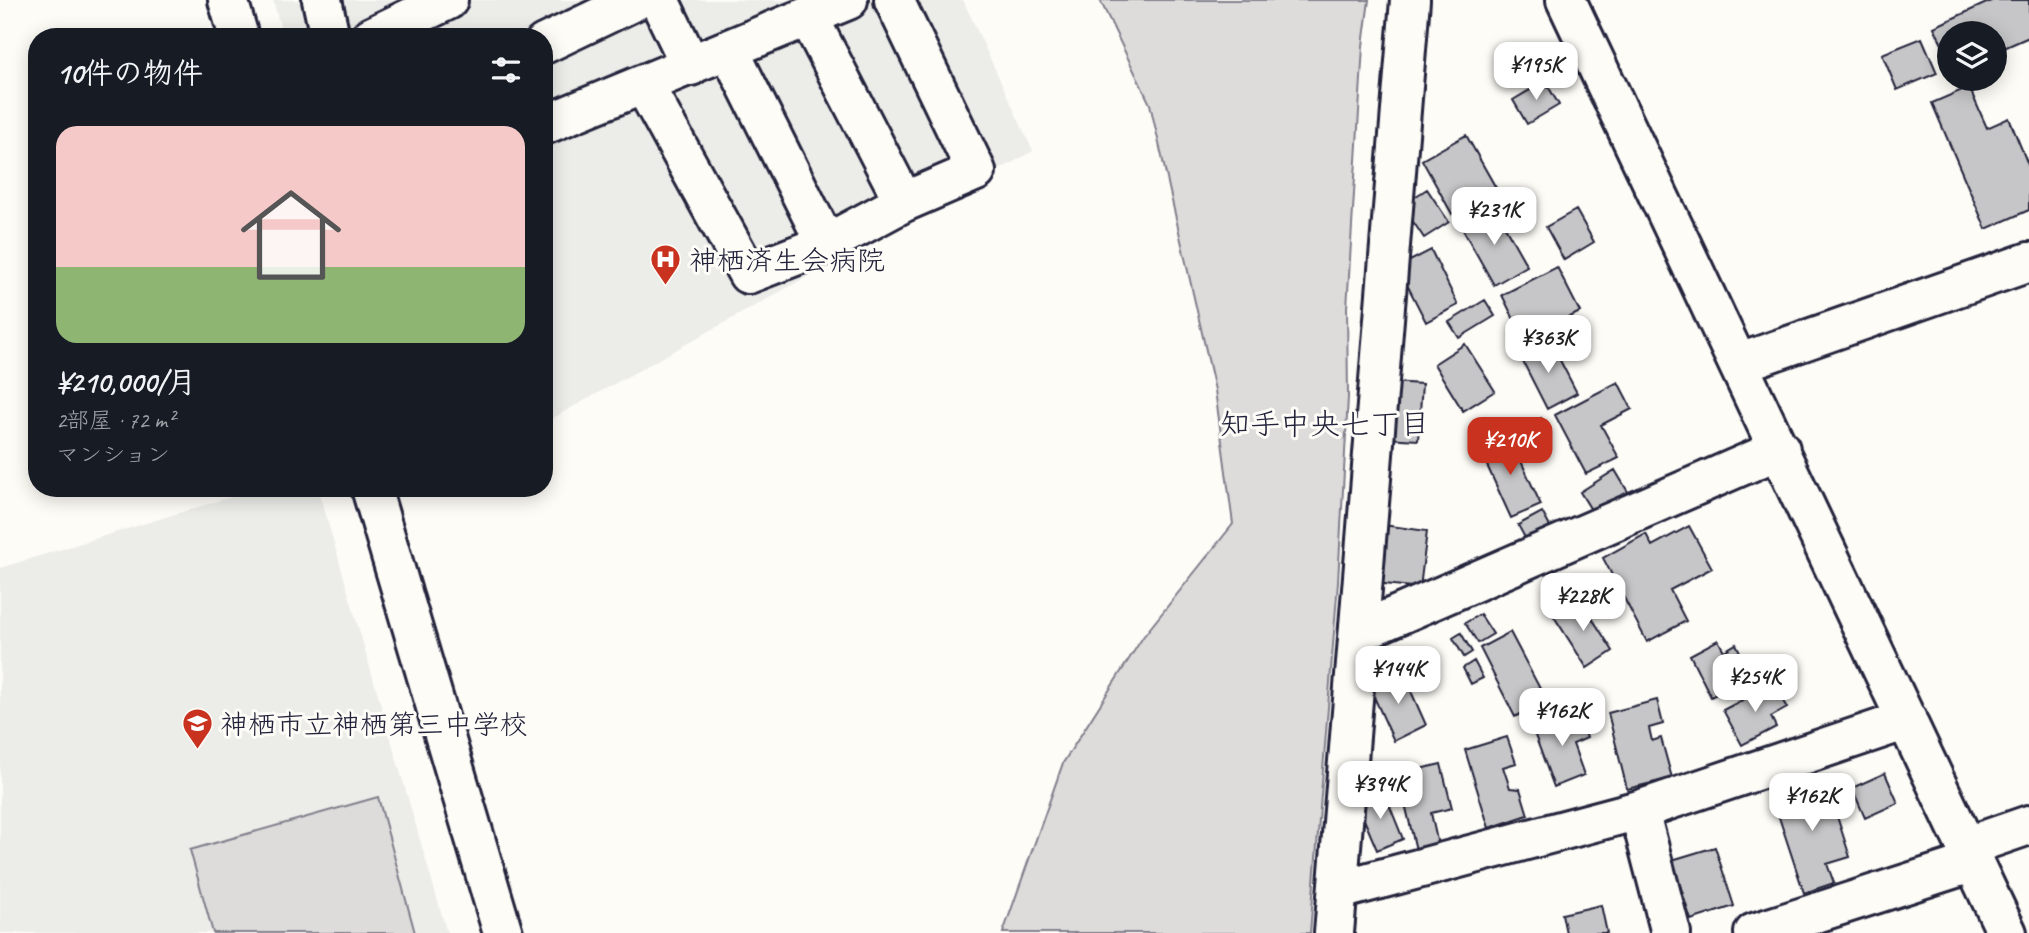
<!DOCTYPE html>
<html lang="ja">
<head>
<meta charset="utf-8">
<style>
	body { margin:0; font-family:Caveat,"Klee One",sans-serif; background:#20242c; color:#f1f3f6; height:100vh; display:flex; flex-direction:column; font-size:26px; white-space:nowrap }
	* { box-sizing:border-box; margin:0 }
	p { font-size:23px; color:#9ea1a6 }
	.icon { flex:none; width:38px; height:38px; fill:none; stroke:currentColor; stroke-width:2; stroke-linecap:round; stroke-linejoin:round }
	.map { position:relative; flex:1; overflow:hidden }
	.sheet { position:absolute; left:28px; top:28px; width:525px; height:469px; display:flex; flex-direction:column; background:#171b24; border-radius:28px; box-shadow:0 4px 18px #0003 }
	.sheet>* { flex:none }
	.controls { position:absolute; left:1937px; top:21px; display:grid; gap:14px }
	.controls a { display:grid; place-items:center; width:70px; height:70px; border-radius:50%; background:#171b24; box-shadow:0 4px 18px #0003; font-size:35px }
	.price { position:absolute; translate:-50% -60px; padding:0 16px; border-radius:14px; background:#fff; color:#222; font-size:23px; line-height:46px; filter:drop-shadow(0 2px 4px #0008) }
	.price::after { content:''; position:absolute; left:50%; top:42px; width:21px; height:16px; margin-left:-10px; background:inherit; clip-path:polygon(0 0,100% 0,50% 100%) }
	.price.active { background:#c8321e; color:#fff }
	ul { padding:0; list-style:none }
	li { display:grid; align-content:center; gap:14px; height:371px; padding:0 28px }
	li+li { border-top:2px solid #363941 }
	li span { display:grid; place-items:center; height:217px; border-radius:21px; color:#555 }
	li>.icon { margin-inline-start:auto }
	span .icon { width:126px; height:126px; fill:#fffc; stroke-width:1 }
	li b { font-size:30px }
	h2 { display:flex; justify-content:space-between; align-items:center; height:84px; padding:0 28px; font-size:30px }
	.map>svg:first-child { display:block }
	.built { fill:#ecece9 }
	.green { fill:#dddcdb; stroke:#807f8b; stroke-width:2 }
	.building { fill:#c6c6c8; stroke:#22223b; stroke-width:2 }
	.lines { fill:none; stroke-linecap:round; stroke-linejoin:round }
	.minor-casing { stroke:#22223b; stroke-width:44 }
	.minor { stroke:#fdfcf7; stroke-width:38 }
	.labels { text-anchor:middle; dominant-baseline:central; stroke-width:6; stroke-linejoin:round; paint-order:stroke }
	.poi-label { font-size:28px; fill:#22223b; stroke:#fdfcf7; text-anchor:start }
	.neighbourhood-label { font-size:30px; fill:#22223b; stroke:#fdfcf7 }
</style>
</head>
<body>
<div class="map">
<svg width="2029" height="933" viewBox="0 0 2029 933">
	<rect width="100%" height="100%" fill="#fdfcf7"/>
	<filter id="ink" filterUnits="userSpaceOnUse"><feTurbulence type="fractalNoise" baseFrequency=".0143" numOctaves="2"/><feDisplacementMap in="SourceGraphic" scale="14" xChannelSelector="R" yChannelSelector="G"/><feConvolveMatrix kernelMatrix="1 2 1 2 8 2 1 2 1" color-interpolation-filters="sRGB"/></filter>
	<g filter="url(#ink)">
		<path class="built" d="M273,0h690l70,151 -489,272v-386h-261z
			M260,488h58l129,445h-447v-365z"/>
		<path class="green" d="M1100,0h269l-6,46 -16,262 1,89 -10,185 -28,351h-307l60,-170 80,-126 90,-113 -18,-134 -65,-286z
			M378,797l37,136h-202l-23,-83z"/>
		<path class="building" d="M1993,0h36v37l-34,15v-19h-45v28l-16,-34z
			M1922,38l15,35 -40,17 -15,-36z
			M1545,81l14,24 -32,19 -14,-24z
			M1969,87l18,41 22,-10 20,49v43l-43,19 -54,-126z
			M1466,135l30,53 -44,26 -30,-54z
			M1427,189l22,33 -25,16 -22,-33z
			M1495,209l32,57 -33,19 -32,-57z
			M1576,210l18,32 -30,18 -18,-33z
			M1431,250l27,55 -32,17 -28,-55z
			M1557,267l23,45 -56,28 -22,-45z
			M1485,300l10,16 -36,22 -10,-16z
			M1550,341l27,52 -30,16 -27,-53z
			M1465,344l30,47 -32,20 -29,-47z
			M1390,382l32,2 -4,56 -32,-2z
			M1618,382l14,27 -31,16 18,33 -33,16 -31,-59z
			M1541,418l9,15 -20,11 -9,-14z
			M1510,437l31,68 -30,13 -31,-68z
			M1615,470l16,27 -35,21 -16,-26z
			M1542,512l12,22 -24,13 -12,-22z
			M1383,525l44,6 -7,57 -44,-5z
			M1689,526l23,42 -42,22 16,31 -39,21 -44,-84 43,-24 6,12z
			M1579,598l34,53 -26,17 -34,-53z
			M1480,614l13,20 -15,9 -13,-20z
			M1510,632l36,68 -31,17 -35,-69z
			M1461,633l11,19 -8,5 -11,-19z
			M1718,640l6,11 12,-7 16,32 -41,21 -21,-42z
			M1474,661l9,17 -12,6 -8,-16z
			M1402,671l24,54 -32,16 -25,-55z
			M1773,684l14,24 -16,9 5,10 -34,18 -19,-35z
			M1657,700l6,24 -14,4 3,13 9,-3 11,40 -45,11 -19,-76z
			M1578,713l9,25 -14,6 11,31 -30,12 -21,-57z
			M1507,737l9,26 -13,4 7,21 10,1 8,26 -39,13 -24,-78z
			M1441,764l11,44 -21,5 7,32 -22,5 -18,-76z
			M1885,773l13,30 -33,15 -13,-30z
			M1825,779l25,78 -23,7 7,19 -30,10 -32,-97z
			M1384,792l19,47 -26,11 -20,-47z
			M1715,847l19,59 -43,14 -19,-60z
			M1601,905l6,28h-41l-4,-19z"/>
		<g class="lines">
			<defs>
				<path id="minor" d="M228,0l11,37
					M322,0l8,37
					M659,0l32,66
					M894,0l82,171 -72,31
					M1566,0l441,933
					M809,18l95,184 -78,42
					M371,37l77,-37
					M544,44l92,-44
					M644,85l104,189 78,-30 -97,-194
					M544,125l304,-125
					M1740,363l289,-101
					M371,488l132,445
					M1359,632l421,-183
					M1639,810l32,123
					M1968,846l61,-21
					M1339,890l300,-80 268,-90
					M1334,933l76,-933
					M1754,933l220,-71"/>
			</defs>
			<use href="#minor" class="minor-casing"/>
			<use href="#minor" class="minor"/>
		</g>
	</g>
	<defs>
		<symbol id="hospital-pin" viewBox="-11 -11 22 30"><path d="M0 17L-7.5 6A9.5 9.5 0 1 1 7.5 6Z" fill="#c8321e" stroke="#fdfcf7"/><path d="M-5-5h3v3.5h4V-5h3V5h-3V1.5h-4V5h-3Z" fill="#fff"/></symbol>
		<symbol id="school-pin" viewBox="-11 -11 22 30"><path d="M0 17L-7.5 6A9.5 9.5 0 1 1 7.5 6Z" fill="#c8321e" stroke="#fdfcf7"/><path d="M0-5L7-2L0 1L-7-2ZM-4 1L0 2.5L4 1V4Q0 6-4 4Z" fill="#fff"/></symbol>
	</defs>
	<g fill-rule="evenodd">
		<use href="#hospital-pin" x="648" y="242" width="35" height="47"/>
		<use href="#school-pin" x="180" y="706" width="35" height="47"/>
	</g>
	<g class="labels">
		<g class="poi-label">
			<text x="689" y="260">神栖済生会病院</text>
			<text x="220" y="724">神栖市立神栖第三中学校</text>
		</g>
		<g class="neighbourhood-label">
			<text x="1325" y="424">知手中央七丁目</text>
		</g>
	</g>
</svg>
<div class="controls">
<a><svg class="icon" aria-label="layers" viewBox="0 0 24 24"><path d="M12 4l9 5-9 5-9-5zM3 14l9 5 9-5"/></svg></a>
</div>
<b class="price" style="left:1536px;top:102px">¥195K</b>
<b class="price" style="left:1494px;top:247px">¥231K</b>
<b class="price" style="left:1548px;top:375px">¥363K</b>
<b class="price active" style="left:1510px;top:477px">¥210K</b>
<b class="price" style="left:1583px;top:633px">¥228K</b>
<b class="price" style="left:1398px;top:706px">¥144K</b>
<b class="price" style="left:1755px;top:714px">¥254K</b>
<b class="price" style="left:1562px;top:748px">¥162K</b>
<b class="price" style="left:1380px;top:821px">¥394K</b>
<b class="price" style="left:1812px;top:833px">¥162K</b>
<section class="sheet">
<h2>10件の物件<svg class="icon" aria-label="filters" viewBox="0 0 24 24"><path d="M4 7h16M4 17h16"/><circle cx="9" cy="7" r="2"/><circle cx="15" cy="17" r="2"/></svg></h2>
<ul>
<li><span style="background:linear-gradient(#f6c9c9 65%,#8fb573 0)"><svg class="icon" aria-label="home" viewBox="0 0 24 24"><path d="M3 11l9-7 9 7M6 9v11h12V9"/></svg></span><div><b>¥210,000/月</b><p>2部屋 · 72 m²</p><p>マンション</p></div></li>
</ul>
</section>
</div>
</body>
</html>
